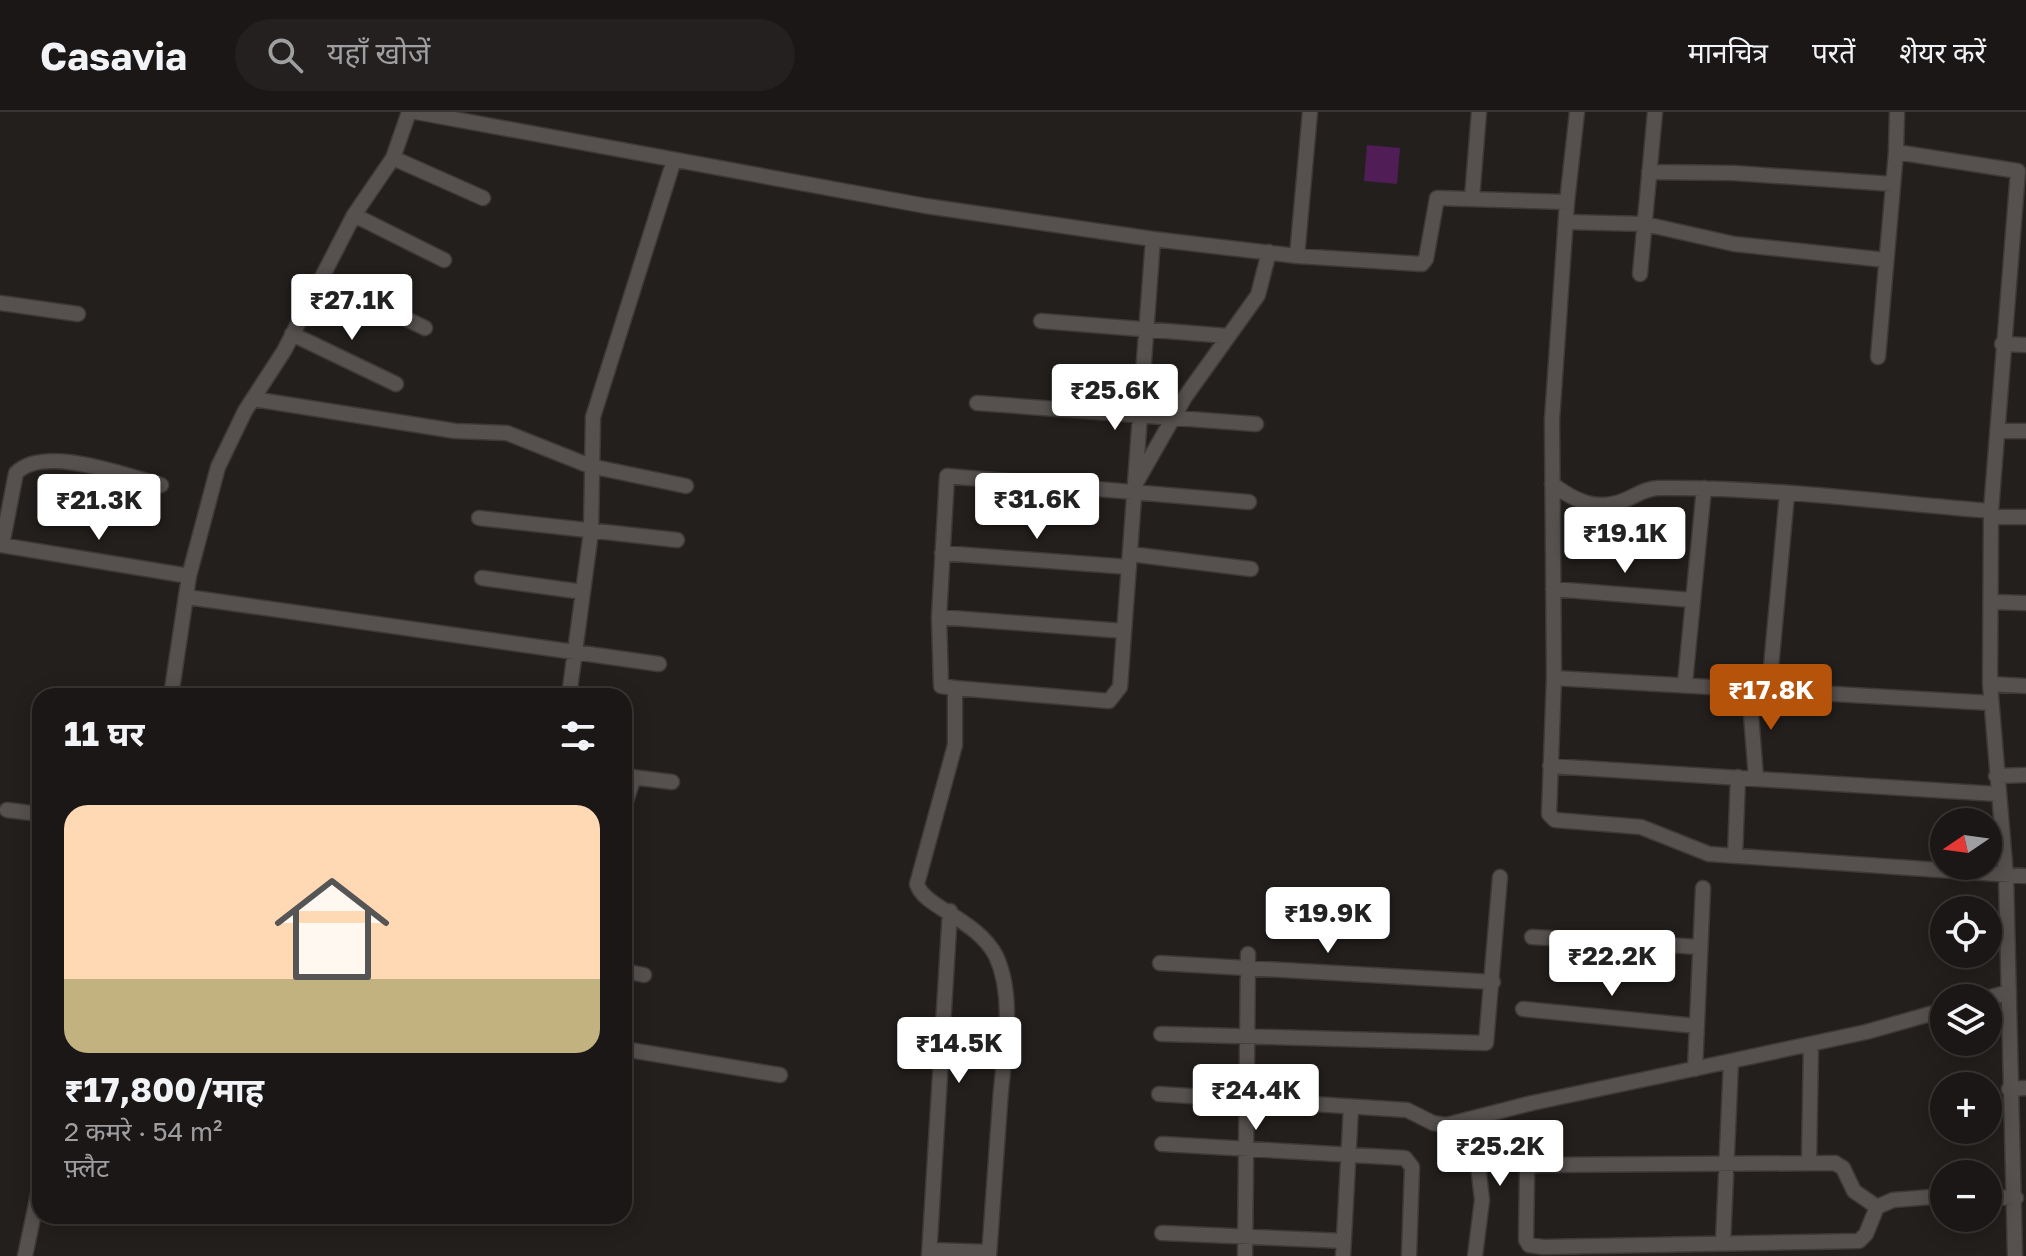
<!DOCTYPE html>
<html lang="hi">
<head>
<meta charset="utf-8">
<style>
	body { margin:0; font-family:"Golos Text","Noto Sans Devanagari",sans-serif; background:#23201f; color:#f1f3f6; height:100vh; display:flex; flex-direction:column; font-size:30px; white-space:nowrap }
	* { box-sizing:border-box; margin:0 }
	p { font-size:26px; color:#9f9fa1 }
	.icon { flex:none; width:44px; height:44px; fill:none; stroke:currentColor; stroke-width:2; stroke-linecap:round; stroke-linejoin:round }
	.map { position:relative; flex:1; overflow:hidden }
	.details { position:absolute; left:32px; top:576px; width:600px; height:536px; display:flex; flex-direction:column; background:#1a1716; border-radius:24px; box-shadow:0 4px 20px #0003,0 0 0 2px #383635 }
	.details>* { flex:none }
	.needle { width:52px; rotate:257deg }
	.fabs { position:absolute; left:1930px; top:696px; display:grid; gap:16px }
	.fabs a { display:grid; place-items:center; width:72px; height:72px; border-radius:50%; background:#1a1716; box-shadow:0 4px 20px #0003,0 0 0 2px #383635; font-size:40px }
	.price { position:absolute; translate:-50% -68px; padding:0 18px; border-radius:8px; background:#fff; color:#222; font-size:26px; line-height:52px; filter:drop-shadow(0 2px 4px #0008) }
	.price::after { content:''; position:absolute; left:50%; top:48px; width:24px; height:18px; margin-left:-12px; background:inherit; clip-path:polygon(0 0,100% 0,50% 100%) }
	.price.current { background:#b45309; color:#fff }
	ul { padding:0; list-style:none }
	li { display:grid; align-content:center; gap:16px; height:424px; padding:0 32px }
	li+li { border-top:2px solid #383635 }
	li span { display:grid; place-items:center; height:248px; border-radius:24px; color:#555 }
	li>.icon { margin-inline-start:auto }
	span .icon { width:144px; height:144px; fill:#fffc; stroke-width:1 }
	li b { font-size:34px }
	h2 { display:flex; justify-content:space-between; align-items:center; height:96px; padding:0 32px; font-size:34px }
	header { display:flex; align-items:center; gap:48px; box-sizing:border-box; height:112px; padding:0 40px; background:#1a1716; border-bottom:2px solid #383635 }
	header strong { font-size:38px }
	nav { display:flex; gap:44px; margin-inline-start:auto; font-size:28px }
	.search { width:560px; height:72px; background:#23201f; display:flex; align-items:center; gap:20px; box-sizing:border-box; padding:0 28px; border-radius:44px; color:#9f9fa1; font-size:30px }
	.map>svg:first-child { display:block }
	.building { fill:#501d57 }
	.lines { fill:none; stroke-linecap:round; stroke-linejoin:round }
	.minor-casing { stroke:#3c3938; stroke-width:17 }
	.minor { stroke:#56514f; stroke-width:14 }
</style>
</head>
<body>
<header>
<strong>Casavia</strong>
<div class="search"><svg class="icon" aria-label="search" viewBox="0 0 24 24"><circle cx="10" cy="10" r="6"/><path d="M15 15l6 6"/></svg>यहाँ खोजें</div>
<nav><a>मानचित्र</a><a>परतें</a><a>शेयर करें</a></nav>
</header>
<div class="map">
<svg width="2026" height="1144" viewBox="0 0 2026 1144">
	<rect width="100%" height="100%" fill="#231f1d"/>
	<path class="building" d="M1367,33l33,3 -3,36 -33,-3z"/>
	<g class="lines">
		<defs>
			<path id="minor" d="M416,0l510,94 227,33
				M1897,0l-1,40 122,19 -27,340 -1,173 16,192 9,380
				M393,46l90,40
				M1649,60l85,1 159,11
				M1472,86l7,-86
				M1567,90l-15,218 2,258 437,25
				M354,103l90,45
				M1566,110l79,2 89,20 152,16
				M1297,144l13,-144
				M1640,162l15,-162
				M322,166l103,50
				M0,191l78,11
				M1041,209l187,15
				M292,222l104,50
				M2002,232l24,1
				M1878,245l18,-205
				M253,287l202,32 52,2 83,33 96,20
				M977,291l279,21
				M1998,319h28
				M1136,371l49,-86 73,-102 11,-43
				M1552,372c23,17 45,28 73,16 12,-5 21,-12 34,-12 111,-1 222,14 332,23
				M1993,405h33
				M479,406l198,22
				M0,433l189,31
				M2,433l14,-72c28,-29 110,3 145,12
				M942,441l187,14
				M1130,442l121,15
				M482,466l101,14
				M1553,477l140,11
				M187,485l472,67
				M1992,490l34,1
				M939,505l185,14
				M1554,566l-5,136 6,6 86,7 68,27 317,22
				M1685,571l19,-195
				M1990,572l36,2
				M955,576l154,13 11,-14 33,-448 144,17 125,8 4,-5 11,-61 130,4 10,-90
				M1749,576l7,90
				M1769,577l18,-195
				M171,584l18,-120 29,-109 27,-56 39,-60 70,-136 39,-57 16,-46
				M569,584l22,-164 2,-115 81,-257
				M1550,654l447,28
				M624,664l48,6
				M1996,664l30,-1
				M624,695l10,-30
				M7,698l33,4
				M1735,744l3,-79
				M1532,825l168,10
				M1160,851l333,19
				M624,859l20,4
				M1987,886l22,-6
				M1523,897l174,17
				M1161,922l325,9 14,-166
				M624,937l156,26
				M1695,957l8,-181
				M2009,977l17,-1
				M1159,982l248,16 26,13 13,2 86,-22 199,-42
				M1473,1009l9,79 -7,56
				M1162,1032l243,14 7,9 -3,89
				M1809,1050l2,-118
				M1988,1085l28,1
				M1877,1095l-23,-16 -11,-23 -8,-5 -298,2 -7,2 -3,6 -1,67 3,5 14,2 316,-6 7,-7 11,-27 16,-7 51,-4
				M1162,1121l182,8
				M1723,1131l8,-182 135,-29 78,-22
				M930,1138l59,2
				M25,1144l15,-71
				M929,1144l21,-345
				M989,1144c4,-51 7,-102 11,-153 3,-46 16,-104 -4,-147 -19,-37 -73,-49 -79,-72l38,-139v-57l-14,-2 -2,-69 8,-141 302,26
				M1245,1144l3,-302
				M1343,1144l8,-149"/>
		</defs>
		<use href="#minor" class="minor-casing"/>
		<use href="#minor" class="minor"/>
	</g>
</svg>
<div class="fabs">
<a><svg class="needle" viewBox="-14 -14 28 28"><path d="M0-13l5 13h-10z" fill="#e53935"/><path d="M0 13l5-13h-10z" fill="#9f9fa1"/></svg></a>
<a><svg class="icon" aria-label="locate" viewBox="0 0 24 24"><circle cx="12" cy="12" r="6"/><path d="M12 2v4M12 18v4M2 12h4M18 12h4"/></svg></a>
<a><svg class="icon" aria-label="layers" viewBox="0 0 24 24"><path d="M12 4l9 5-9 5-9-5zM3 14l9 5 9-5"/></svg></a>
<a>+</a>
<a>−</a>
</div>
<b class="price" style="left:352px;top:230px">₹27.1K</b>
<b class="price" style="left:1115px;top:320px">₹25.6K</b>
<b class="price" style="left:1037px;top:429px">₹31.6K</b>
<b class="price" style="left:99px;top:430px">₹21.3K</b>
<b class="price" style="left:1625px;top:463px">₹19.1K</b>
<b class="price current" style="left:1771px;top:620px">₹17.8K</b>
<b class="price" style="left:1328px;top:843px">₹19.9K</b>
<b class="price" style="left:1612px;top:886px">₹22.2K</b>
<b class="price" style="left:959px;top:973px">₹14.5K</b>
<b class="price" style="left:1256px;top:1020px">₹24.4K</b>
<b class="price" style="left:1500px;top:1076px">₹25.2K</b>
<section class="details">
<h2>11 घर<svg class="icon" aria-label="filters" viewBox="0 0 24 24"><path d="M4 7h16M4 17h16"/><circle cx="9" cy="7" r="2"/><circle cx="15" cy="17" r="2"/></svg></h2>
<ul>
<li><span style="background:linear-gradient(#ffd9b3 70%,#c2b280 0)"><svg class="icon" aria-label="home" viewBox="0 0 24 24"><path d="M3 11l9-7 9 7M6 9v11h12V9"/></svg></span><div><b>₹17,800/माह</b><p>2 कमरे · 54 m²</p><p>फ़्लैट</p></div></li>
</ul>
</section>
</div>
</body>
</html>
